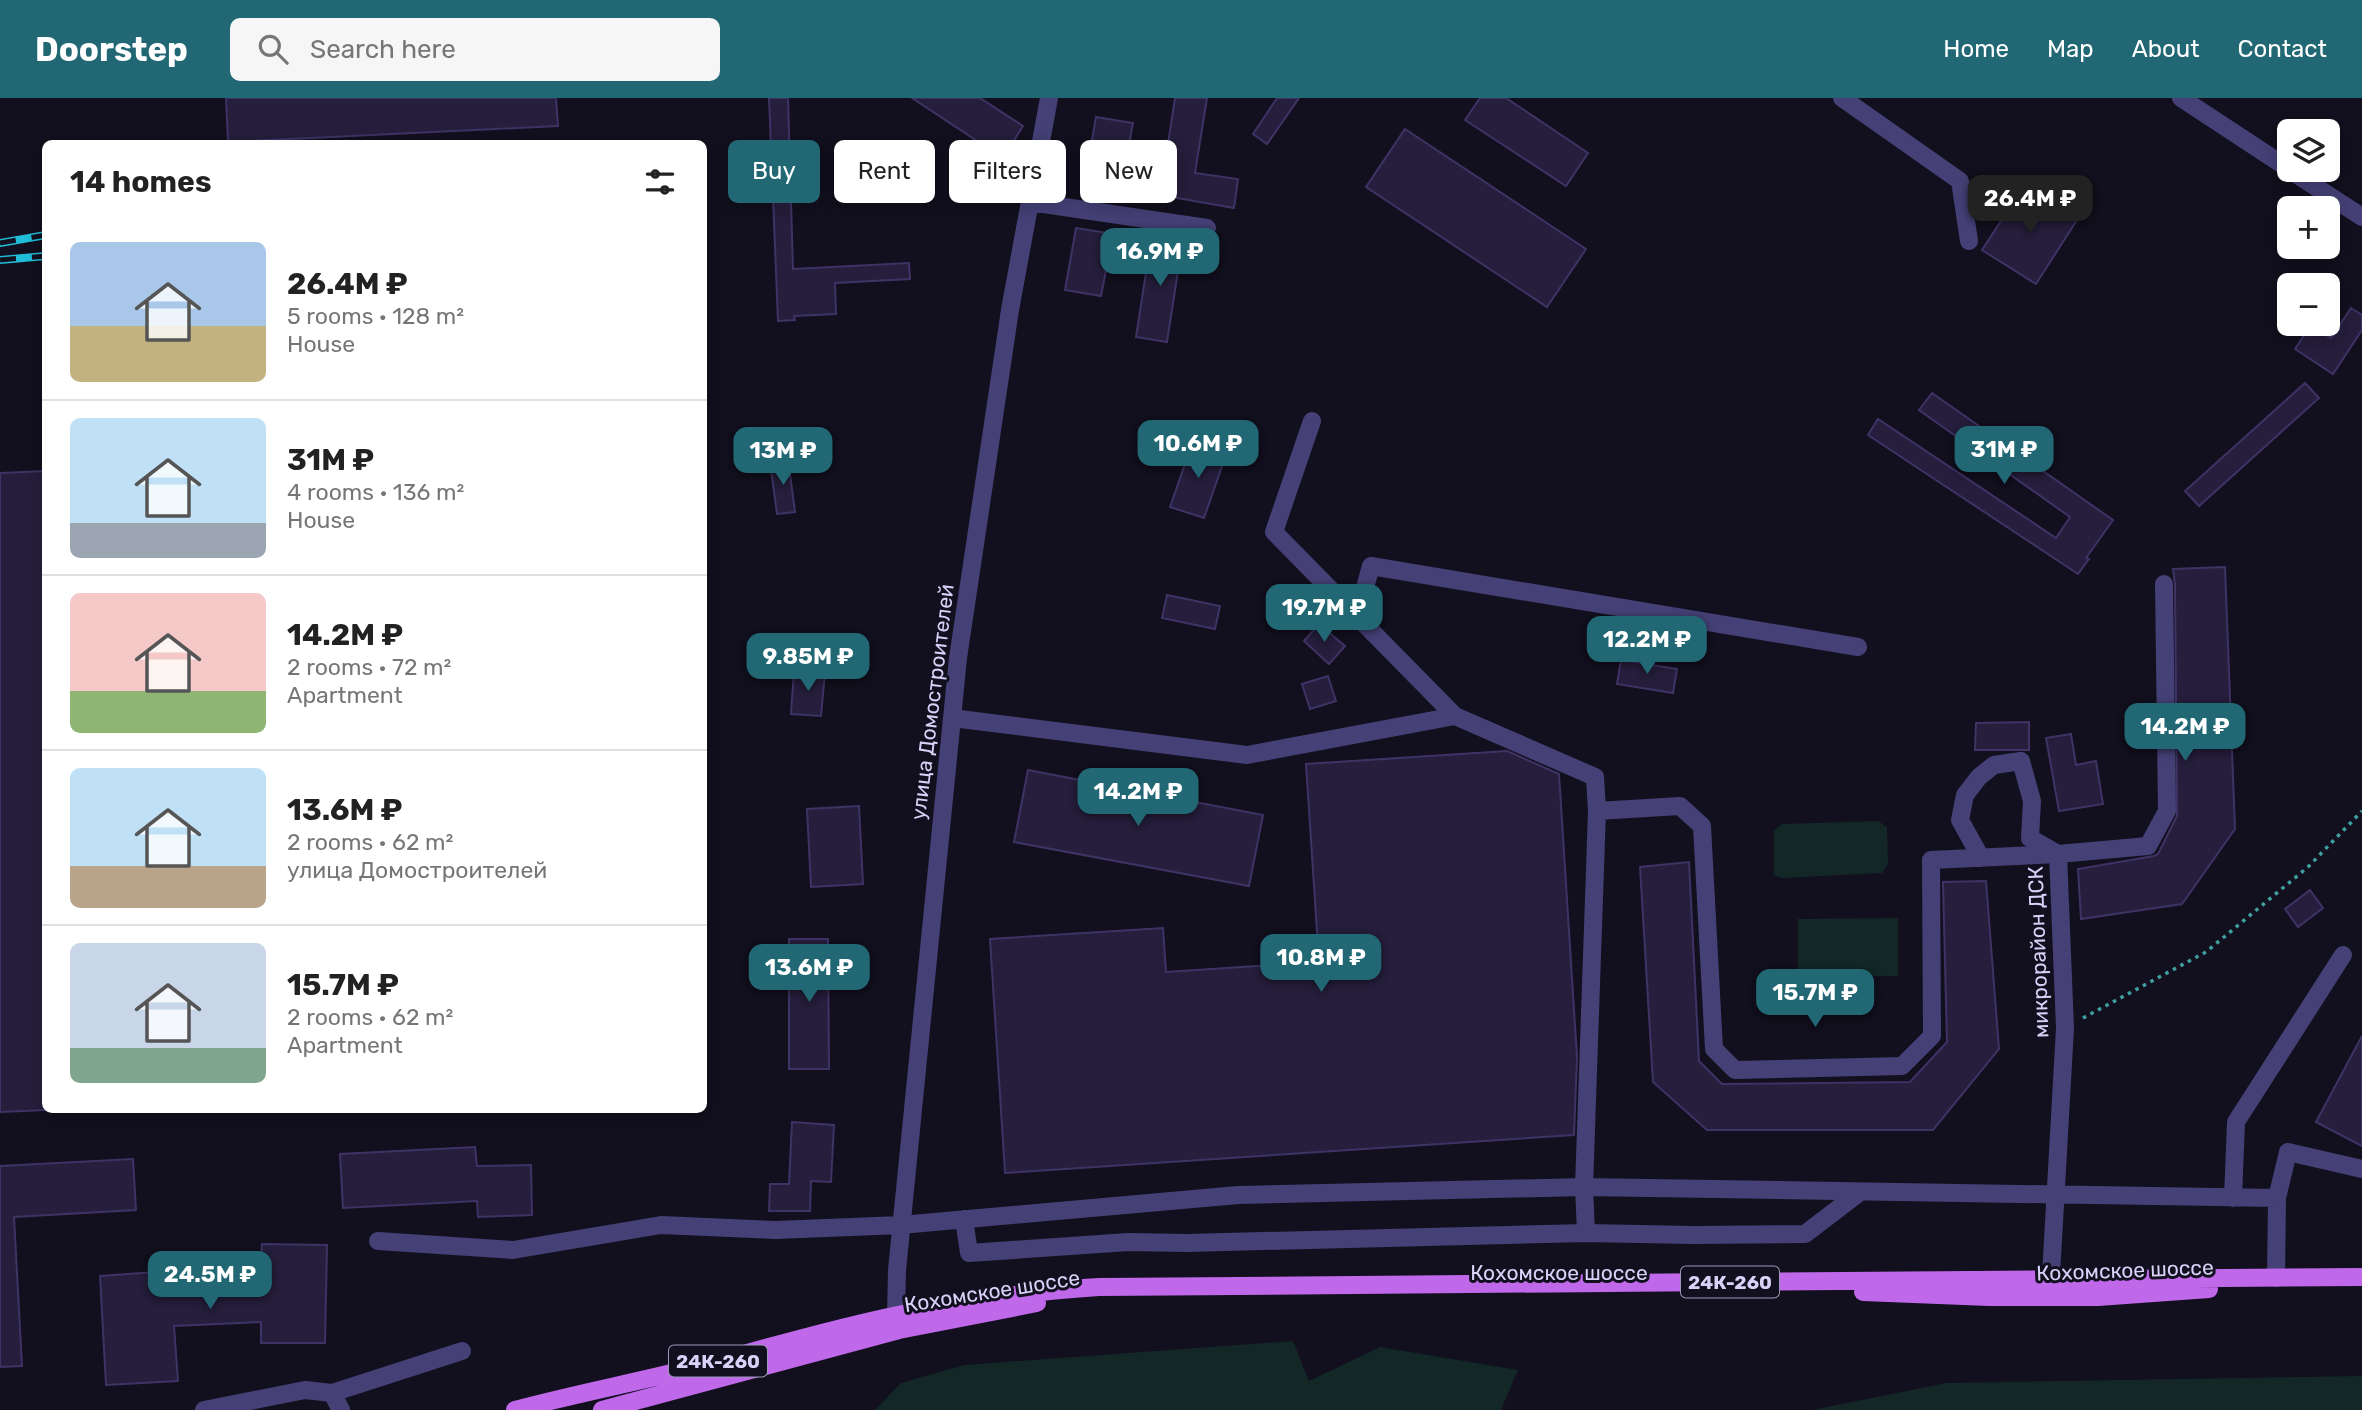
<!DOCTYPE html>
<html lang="en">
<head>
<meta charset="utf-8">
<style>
	body { margin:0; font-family:Rubik,sans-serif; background:#f6f6f6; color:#222; height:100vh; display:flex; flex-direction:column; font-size:26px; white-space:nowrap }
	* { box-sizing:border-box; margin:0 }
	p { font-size:23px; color:#767676 }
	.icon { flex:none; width:38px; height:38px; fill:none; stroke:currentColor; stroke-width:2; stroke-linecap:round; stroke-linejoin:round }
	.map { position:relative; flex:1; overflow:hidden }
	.panel { position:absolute; left:42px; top:42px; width:665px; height:973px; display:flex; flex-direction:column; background:#fff; border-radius:10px; box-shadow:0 4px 18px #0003 }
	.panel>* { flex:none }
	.top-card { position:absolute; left:728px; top:42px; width:665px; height:63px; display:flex; gap:14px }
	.buttons { position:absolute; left:2277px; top:21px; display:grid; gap:14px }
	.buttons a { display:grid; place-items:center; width:63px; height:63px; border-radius:10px; background:#fff; box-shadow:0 4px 18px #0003; font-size:35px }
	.price { position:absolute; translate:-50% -60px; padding:0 16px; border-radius:14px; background:#216874; color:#fff; font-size:23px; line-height:46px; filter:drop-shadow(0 2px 4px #0008) }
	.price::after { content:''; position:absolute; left:50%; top:42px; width:21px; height:16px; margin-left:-10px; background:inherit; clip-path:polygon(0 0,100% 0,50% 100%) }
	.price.selected { background:#222; color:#fff }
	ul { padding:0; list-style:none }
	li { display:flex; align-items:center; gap:21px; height:175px; padding:0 28px }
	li+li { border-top:2px solid #e0e0e0 }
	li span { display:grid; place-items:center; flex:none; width:196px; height:140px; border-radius:10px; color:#555 }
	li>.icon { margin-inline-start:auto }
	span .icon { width:84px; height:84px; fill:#fffc; stroke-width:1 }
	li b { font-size:30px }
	h2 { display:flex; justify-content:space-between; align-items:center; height:84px; padding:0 28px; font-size:30px }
	.chip { padding:0 24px; border-radius:10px; background:#fff; box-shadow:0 4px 18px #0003; font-size:24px; line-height:63px }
	.chip.selected { background:#216874; color:#fff }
	header { display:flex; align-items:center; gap:42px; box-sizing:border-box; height:98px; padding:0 35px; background:#216874; color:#fff }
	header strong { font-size:33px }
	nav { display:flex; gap:38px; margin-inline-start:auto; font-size:24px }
	.search { width:490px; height:63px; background:#f6f6f6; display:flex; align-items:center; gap:18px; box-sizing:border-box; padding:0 24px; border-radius:10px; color:#767676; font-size:26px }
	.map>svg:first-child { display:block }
	.green { fill:#132727 }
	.building { fill:#251e3c; stroke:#3f3365; stroke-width:2 }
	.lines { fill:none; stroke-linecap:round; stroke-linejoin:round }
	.path { stroke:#3ea19f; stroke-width:3.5; stroke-dasharray:3.5 5; stroke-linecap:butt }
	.minor { stroke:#454076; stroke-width:18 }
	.major { stroke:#bf68ea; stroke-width:18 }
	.rail-casing { stroke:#1fbdd8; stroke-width:8 }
	.rail { stroke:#120f1e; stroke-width:5; stroke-dasharray:16; stroke-linecap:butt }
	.labels { text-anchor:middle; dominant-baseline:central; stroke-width:6; stroke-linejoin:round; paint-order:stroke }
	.shield { fill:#120f1e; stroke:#9d98b7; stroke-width:2 }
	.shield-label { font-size:19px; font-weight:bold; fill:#d8d2f9 }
	.street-label { font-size:21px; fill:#d8d2f9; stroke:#120f1e }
</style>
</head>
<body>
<header>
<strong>Doorstep</strong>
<div class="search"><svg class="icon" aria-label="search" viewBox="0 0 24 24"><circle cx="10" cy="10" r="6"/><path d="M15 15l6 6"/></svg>Search here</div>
<nav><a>Home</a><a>Map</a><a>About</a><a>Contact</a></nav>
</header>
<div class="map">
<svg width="2362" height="1312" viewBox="0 0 2362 1312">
	<rect width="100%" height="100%" fill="#120f1e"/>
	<path class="green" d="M1878,723l9,6 1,37 -6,9 -100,5 -8,-3v-45l8,-6z
		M1898,820v58l-100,1v-58z
		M1293,1243l16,40 71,-34 138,23 -17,40h-626l26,-27 63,-18z
		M2362,1278v34h-550l134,-27z"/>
	<path class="building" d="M226,0h330l2,28 -330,16z
		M769,0h19l5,171 116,-6 1,16 -75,4 1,31 -42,2 1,4 -17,1z
		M912,0h68l43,28 -20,32z
		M1175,0h32l-12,75 43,6 -4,29 -74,-13z
		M1277,0h22l-32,46 -14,-10z
		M1480,0h26l82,55 -22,33 -101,-66z
		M1096,19l37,6 -13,70 -36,-6z
		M1405,31l181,120 -39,58 -181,-120z
		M2024,88l53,34 -41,64 -54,-34z
		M1076,130l37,6 -12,62 -36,-6z
		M1152,136l31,5 -16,103 -31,-5z
		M2351,210l11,7v15l-29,44 -38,-25 16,-24 20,13z
		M2305,285l14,15 -120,108 -14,-15z
		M1932,295l181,127 -27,38 3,1 -11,15 -210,-139 10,-16 178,119 14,-21 -151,-107z
		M1193,343l34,11 -23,66 -34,-11z
		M788,361l7,53 -18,2 -7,-52z
		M46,373v639l-46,2v-639z
		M2225,469l10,262 -53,75 -101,15 -3,-50 76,-13 4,-2 19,-38 -2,-232 -2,-15z
		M1167,497l53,11 -5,23 -53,-11z
		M1319,526l26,22 -16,18 -25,-23z
		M1621,562l56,9 -4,24 -56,-9z
		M794,572l31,3 -4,43 -30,-2z
		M1328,578l8,25 -26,8 -8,-25z
		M2029,624v28h-54l1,-27z
		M2071,636l5,31 20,-4 7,43 -44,7 -13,-73z
		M1507,653l52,23 18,283 -3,78 -569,38 -15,-234 173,-11 3,44 153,-10 -13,-198z
		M1028,672l235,45 -14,71 -235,-44z
		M859,708l4,78 -52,3 -4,-78z
		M1689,764l10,199 23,23 188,-2 37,-40 -4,-160 43,-1 13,168 -66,81h-226l-54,-48 -13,-215z
		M2310,792l13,18 -25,19 -13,-18z
		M789,841h39l1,130h-40z
		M2362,938v110l-46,-24z
		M792,1024l42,3 -3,57 -20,-1 -1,30h-41l1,-27h19z
		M475,1049l2,19 54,-1 1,50 -54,2 -1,-16 -134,7 -3,-54z
		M133,1061l3,51 -122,7 8,149 -22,1v-201z
		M262,1146l65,1 -2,98h-64v-21l-87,4 4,55 -72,4 -6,-109 71,-5 1,19 87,-5z"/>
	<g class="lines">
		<path class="path" d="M2083,920l123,-66 102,-85 54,-56"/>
		<path class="minor" d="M1842,0l118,83 9,60
			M2181,0l108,71
			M2290,72l72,47
			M1030,104l177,26
			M1357,518l14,-50 487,81
			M1455,618l140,61 2,34 -13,376 2,46
			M952,620l295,37 208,-39 -181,-184 38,-111
			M1597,713l83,-5 22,20 12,223 21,21 167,-4 30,-30 -1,-176 127,-6 90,-8 19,-35 -3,-227
			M1981,760l-21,-38 5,-25 14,-18 15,-12 27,-4 11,40 -2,37 28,16 7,174 -15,265
			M2233,1100l3,-76 107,-167
			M2277,1100l11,-46 74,17
			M964,1121l5,34 159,-11 59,1 399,-10 107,2 112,-1 55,-42
			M378,1143l135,9 148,-25 115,5 125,-5 337,-30 346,-8 693,11 -1,80
			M896,1217l1,-45 61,-612 52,-348 39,-212
			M332,1295l130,-42
			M204,1312l101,-20 27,3 9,17"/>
		<path class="major" d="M1863,1194l126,5h109l111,-8
			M515,1312c59,-16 118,-27 177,-42 68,-18 137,-39 206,-53 67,-14 133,-24 201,-28l1263,-10
			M602,1312l297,-80 138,-27"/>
		<defs>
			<path id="rail" d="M0,145l46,-8
				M0,162l46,-4"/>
		</defs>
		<use href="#rail" class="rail-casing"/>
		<use href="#rail" class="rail"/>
	</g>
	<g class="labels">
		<g class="shield">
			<rect x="1681" y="1168.5" width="98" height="31" rx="5"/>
			<rect x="669" y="1247.5" width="98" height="31" rx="5"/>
		</g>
		<g class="shield-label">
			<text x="1730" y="1184">24К-260</text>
			<text x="718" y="1263">24К-260</text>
		</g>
		<g class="street-label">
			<text transform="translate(932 604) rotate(-83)">улица Домостроителей</text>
			<text transform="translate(2038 854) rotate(-92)">микрорайон ДСК</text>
			<text transform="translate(2125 1172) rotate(-2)">Кохомское шоссе</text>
			<text x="1559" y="1174">Кохомское шоссе</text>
			<text transform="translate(992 1193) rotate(-9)">Кохомское шоссе</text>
		</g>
	</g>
</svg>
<div class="buttons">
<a><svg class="icon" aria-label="layers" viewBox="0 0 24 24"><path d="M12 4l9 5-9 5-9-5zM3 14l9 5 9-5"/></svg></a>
<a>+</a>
<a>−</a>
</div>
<b class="price selected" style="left:2030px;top:137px">26.4M ₽</b>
<b class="price" style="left:1160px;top:190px">16.9M ₽</b>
<b class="price" style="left:1198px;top:382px">10.6M ₽</b>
<b class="price" style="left:2004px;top:388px">31M ₽</b>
<b class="price" style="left:783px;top:389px">13M ₽</b>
<b class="price" style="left:1324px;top:546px">19.7M ₽</b>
<b class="price" style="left:1647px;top:578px">12.2M ₽</b>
<b class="price" style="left:808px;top:595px">9.85M ₽</b>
<b class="price" style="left:2185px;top:665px">14.2M ₽</b>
<b class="price" style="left:1138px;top:730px">14.2M ₽</b>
<b class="price" style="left:1321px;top:896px">10.8M ₽</b>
<b class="price" style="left:809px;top:906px">13.6M ₽</b>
<b class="price" style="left:1815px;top:931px">15.7M ₽</b>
<b class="price" style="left:210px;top:1213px">24.5M ₽</b>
<div class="top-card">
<a class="chip selected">Buy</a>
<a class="chip">Rent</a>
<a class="chip">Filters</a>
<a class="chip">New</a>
</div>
<section class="panel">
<h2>14 homes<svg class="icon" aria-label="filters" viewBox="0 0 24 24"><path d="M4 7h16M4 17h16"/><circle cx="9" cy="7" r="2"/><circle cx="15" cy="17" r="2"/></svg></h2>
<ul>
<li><span style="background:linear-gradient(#a9c7e8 60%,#c2b280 0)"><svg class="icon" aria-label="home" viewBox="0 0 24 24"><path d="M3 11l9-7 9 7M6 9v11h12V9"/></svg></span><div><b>26.4M ₽</b><p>5 rooms · 128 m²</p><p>House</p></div></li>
<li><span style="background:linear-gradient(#bfe0f5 75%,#9aa5b1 0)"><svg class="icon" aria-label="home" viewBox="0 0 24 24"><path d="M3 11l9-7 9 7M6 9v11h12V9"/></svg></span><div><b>31M ₽</b><p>4 rooms · 136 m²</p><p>House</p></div></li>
<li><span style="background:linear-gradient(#f6c9c9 70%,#8fb573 0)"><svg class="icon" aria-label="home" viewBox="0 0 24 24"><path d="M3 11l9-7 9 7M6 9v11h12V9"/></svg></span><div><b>14.2M ₽</b><p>2 rooms · 72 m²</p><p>Apartment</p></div></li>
<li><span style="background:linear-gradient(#bfe0f5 70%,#b9a48a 0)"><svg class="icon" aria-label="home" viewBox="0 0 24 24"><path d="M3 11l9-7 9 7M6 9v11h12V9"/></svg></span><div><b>13.6M ₽</b><p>2 rooms · 62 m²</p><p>улица Домостроителей</p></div></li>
<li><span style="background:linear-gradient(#c9d6e8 75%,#7fa58c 0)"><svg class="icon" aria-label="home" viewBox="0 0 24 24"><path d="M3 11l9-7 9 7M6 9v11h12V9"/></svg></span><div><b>15.7M ₽</b><p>2 rooms · 62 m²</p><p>Apartment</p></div></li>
</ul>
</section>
</div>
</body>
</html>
